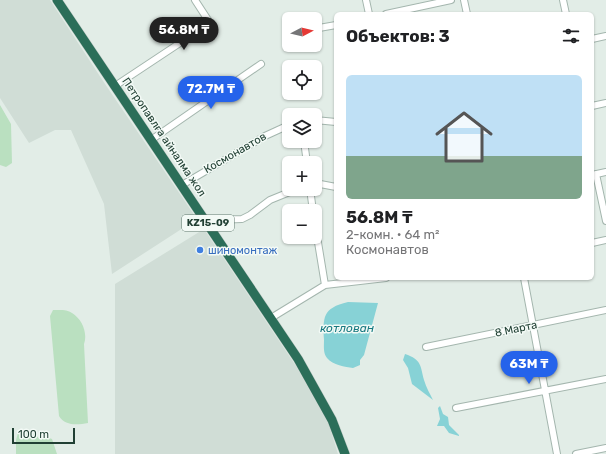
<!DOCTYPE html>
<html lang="ru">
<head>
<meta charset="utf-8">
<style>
	body { margin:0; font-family:Rubik,sans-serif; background:#f2f2f2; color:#202124; height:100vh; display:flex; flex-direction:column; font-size:15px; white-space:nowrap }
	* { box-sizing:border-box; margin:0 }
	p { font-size:13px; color:#757577 }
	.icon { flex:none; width:22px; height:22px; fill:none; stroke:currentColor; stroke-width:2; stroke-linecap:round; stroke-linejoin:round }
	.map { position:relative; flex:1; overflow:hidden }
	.drawer { position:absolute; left:334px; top:12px; width:260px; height:268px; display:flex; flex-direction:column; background:#fff; border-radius:6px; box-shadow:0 1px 3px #0004 }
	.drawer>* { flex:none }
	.needle { width:26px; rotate:83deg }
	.fabs { position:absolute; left:282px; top:12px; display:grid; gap:8px }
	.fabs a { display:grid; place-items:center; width:40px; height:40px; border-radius:6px; background:#fff; box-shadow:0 1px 3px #0004; font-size:20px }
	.scale { position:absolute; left:12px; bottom:10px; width:63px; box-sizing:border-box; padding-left:4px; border:2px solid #214034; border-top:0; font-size:11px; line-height:14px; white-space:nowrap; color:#214034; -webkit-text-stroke:3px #f3faf6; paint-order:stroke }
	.price { position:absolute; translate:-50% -34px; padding:0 9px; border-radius:14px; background:#2563eb; color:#fff; font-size:13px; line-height:26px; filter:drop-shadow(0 1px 2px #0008) }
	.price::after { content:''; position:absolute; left:50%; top:24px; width:12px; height:9px; margin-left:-6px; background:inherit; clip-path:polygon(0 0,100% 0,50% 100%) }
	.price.selected { background:#222; color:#fff }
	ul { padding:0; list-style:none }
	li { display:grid; align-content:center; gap:8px; height:212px; padding:0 12px }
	li span { display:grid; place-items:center; height:124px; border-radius:6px; color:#555 }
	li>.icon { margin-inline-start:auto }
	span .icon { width:72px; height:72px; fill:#fffc; stroke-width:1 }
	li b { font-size:17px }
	h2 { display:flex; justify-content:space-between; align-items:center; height:48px; padding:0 12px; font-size:17px }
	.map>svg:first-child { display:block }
	.built { fill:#d0ddd6 }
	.green { fill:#bae0c0 }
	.water { fill:#87d2d6 }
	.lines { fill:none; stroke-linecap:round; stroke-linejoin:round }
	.minor-casing { stroke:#a4b6ae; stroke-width:8 }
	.highway-casing { stroke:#c1cac6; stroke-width:10 }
	.minor { stroke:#fff; stroke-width:6 }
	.highway { stroke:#2b6e59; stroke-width:9 }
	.shop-dot { fill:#3f7fe0; stroke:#f3faf6; stroke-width:1.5 }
	.labels { text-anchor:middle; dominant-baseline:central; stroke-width:3; stroke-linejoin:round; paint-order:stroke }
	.shield { fill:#f3faf6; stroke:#60786e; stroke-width:1 }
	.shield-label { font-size:10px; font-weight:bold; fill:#214034 }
	.street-label { font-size:11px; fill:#214034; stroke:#f3faf6 }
	.shop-label { font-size:11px; fill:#366cbe; stroke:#f3faf6; text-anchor:start }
	.water-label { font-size:12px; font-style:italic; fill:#177980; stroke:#f3faf6 }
</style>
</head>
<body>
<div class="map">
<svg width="606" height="454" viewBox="0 0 606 454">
	<rect width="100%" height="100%" fill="#e2ede7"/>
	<path class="built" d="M0,0h50l55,84 92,135 -85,55 -8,-70 -33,-74h-16l-26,13 -29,-45z
		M204,229l92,137 33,59 9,29h-223v-170z"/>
	<path class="green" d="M0,105l11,19 1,39 -6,4 -6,-2z
		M53,310c6,0 14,-1 19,3 10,6 16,20 12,31l4,79c-11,2 -23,3 -29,-7l-9,-100z
		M31,431l10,9 5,-3 6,2 5,15h-41v-14l2,-7z"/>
	<path class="water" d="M348,302l30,1 -14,52 -4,5v5l-7,3c-8,-1 -20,-3 -26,-10 -4,-5 -3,-12 -3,-18 -1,-22 -2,-32 24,-38z
		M405,354c17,6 15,11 19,26 2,7 6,14 9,20l-21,-16 -4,-16 -5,-8z
		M440,406l3,8 5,3 1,8 10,10v1l-10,-3 -5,-7h-7l3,-7 -2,-11z"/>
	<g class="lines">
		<defs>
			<path id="minor" d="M366,0l3,14
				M464,0l3,14
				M563,0l3,14
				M386,14l65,-14
				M319,28l17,-3
				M592,39l14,-3
				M115,86l92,-61 1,-5 -13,-20
				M592,106l14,-3
				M315,120l21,2
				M151,140l110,-76
				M304,141l3,22
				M596,174l10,47
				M592,175l14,-3
				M315,183l21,4
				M182,185l83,-49 24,-11
				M310,189l3,22
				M315,224l10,61
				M209,225l6,-5 27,-1 8,-4 20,-15 27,-11
				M592,243l14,-3
				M524,278l33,176
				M271,318l54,-33 61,-7
				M426,347l180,-37
				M456,408l150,-29
				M576,454l30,-6"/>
			<path id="highway" d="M57,0l241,359 34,61 13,34"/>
		</defs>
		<use href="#minor" class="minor-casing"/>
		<use href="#highway" class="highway-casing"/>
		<use href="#minor" class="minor"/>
		<use href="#highway" class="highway"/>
	</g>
	<circle class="shop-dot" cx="200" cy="250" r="4"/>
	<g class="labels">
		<rect class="shield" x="182" y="215" width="52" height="16" rx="3"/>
		<g class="shield-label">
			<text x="208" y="223">KZ15-09</text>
		</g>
		<g class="street-label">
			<text transform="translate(164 137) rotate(56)">Петропавлға айналма жол</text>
			<text transform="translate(235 153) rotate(-30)">Космонавтов</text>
			<text transform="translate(516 329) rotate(-12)">8 Марта</text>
		</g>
		<g class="shop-label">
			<text x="208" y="250">шиномонтаж</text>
		</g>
		<g class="water-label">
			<text x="347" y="328">котлован</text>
		</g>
	</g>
</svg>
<div class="fabs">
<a><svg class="needle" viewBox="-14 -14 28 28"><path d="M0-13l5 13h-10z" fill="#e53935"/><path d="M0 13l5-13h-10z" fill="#757577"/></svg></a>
<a><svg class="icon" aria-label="locate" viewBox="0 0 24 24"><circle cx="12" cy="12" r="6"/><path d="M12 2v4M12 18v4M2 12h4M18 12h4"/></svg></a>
<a><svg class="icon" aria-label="layers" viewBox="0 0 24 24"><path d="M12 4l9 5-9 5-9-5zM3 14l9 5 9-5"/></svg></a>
<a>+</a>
<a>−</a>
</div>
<div class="scale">100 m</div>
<b class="price selected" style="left:184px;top:51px">56.8M ₸</b>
<b class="price" style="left:211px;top:110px">72.7M ₸</b>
<b class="price" style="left:529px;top:385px">63M ₸</b>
<section class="drawer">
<h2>Объектов: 3<svg class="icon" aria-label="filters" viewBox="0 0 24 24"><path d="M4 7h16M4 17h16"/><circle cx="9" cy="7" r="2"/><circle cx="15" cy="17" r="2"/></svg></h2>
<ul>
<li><span style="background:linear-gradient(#bfe0f5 65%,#7fa58c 0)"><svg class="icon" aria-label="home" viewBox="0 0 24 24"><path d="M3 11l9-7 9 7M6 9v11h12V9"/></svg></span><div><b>56.8M ₸</b><p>2-комн. · 64 m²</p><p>Космонавтов</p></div></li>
</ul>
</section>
</div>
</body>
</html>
